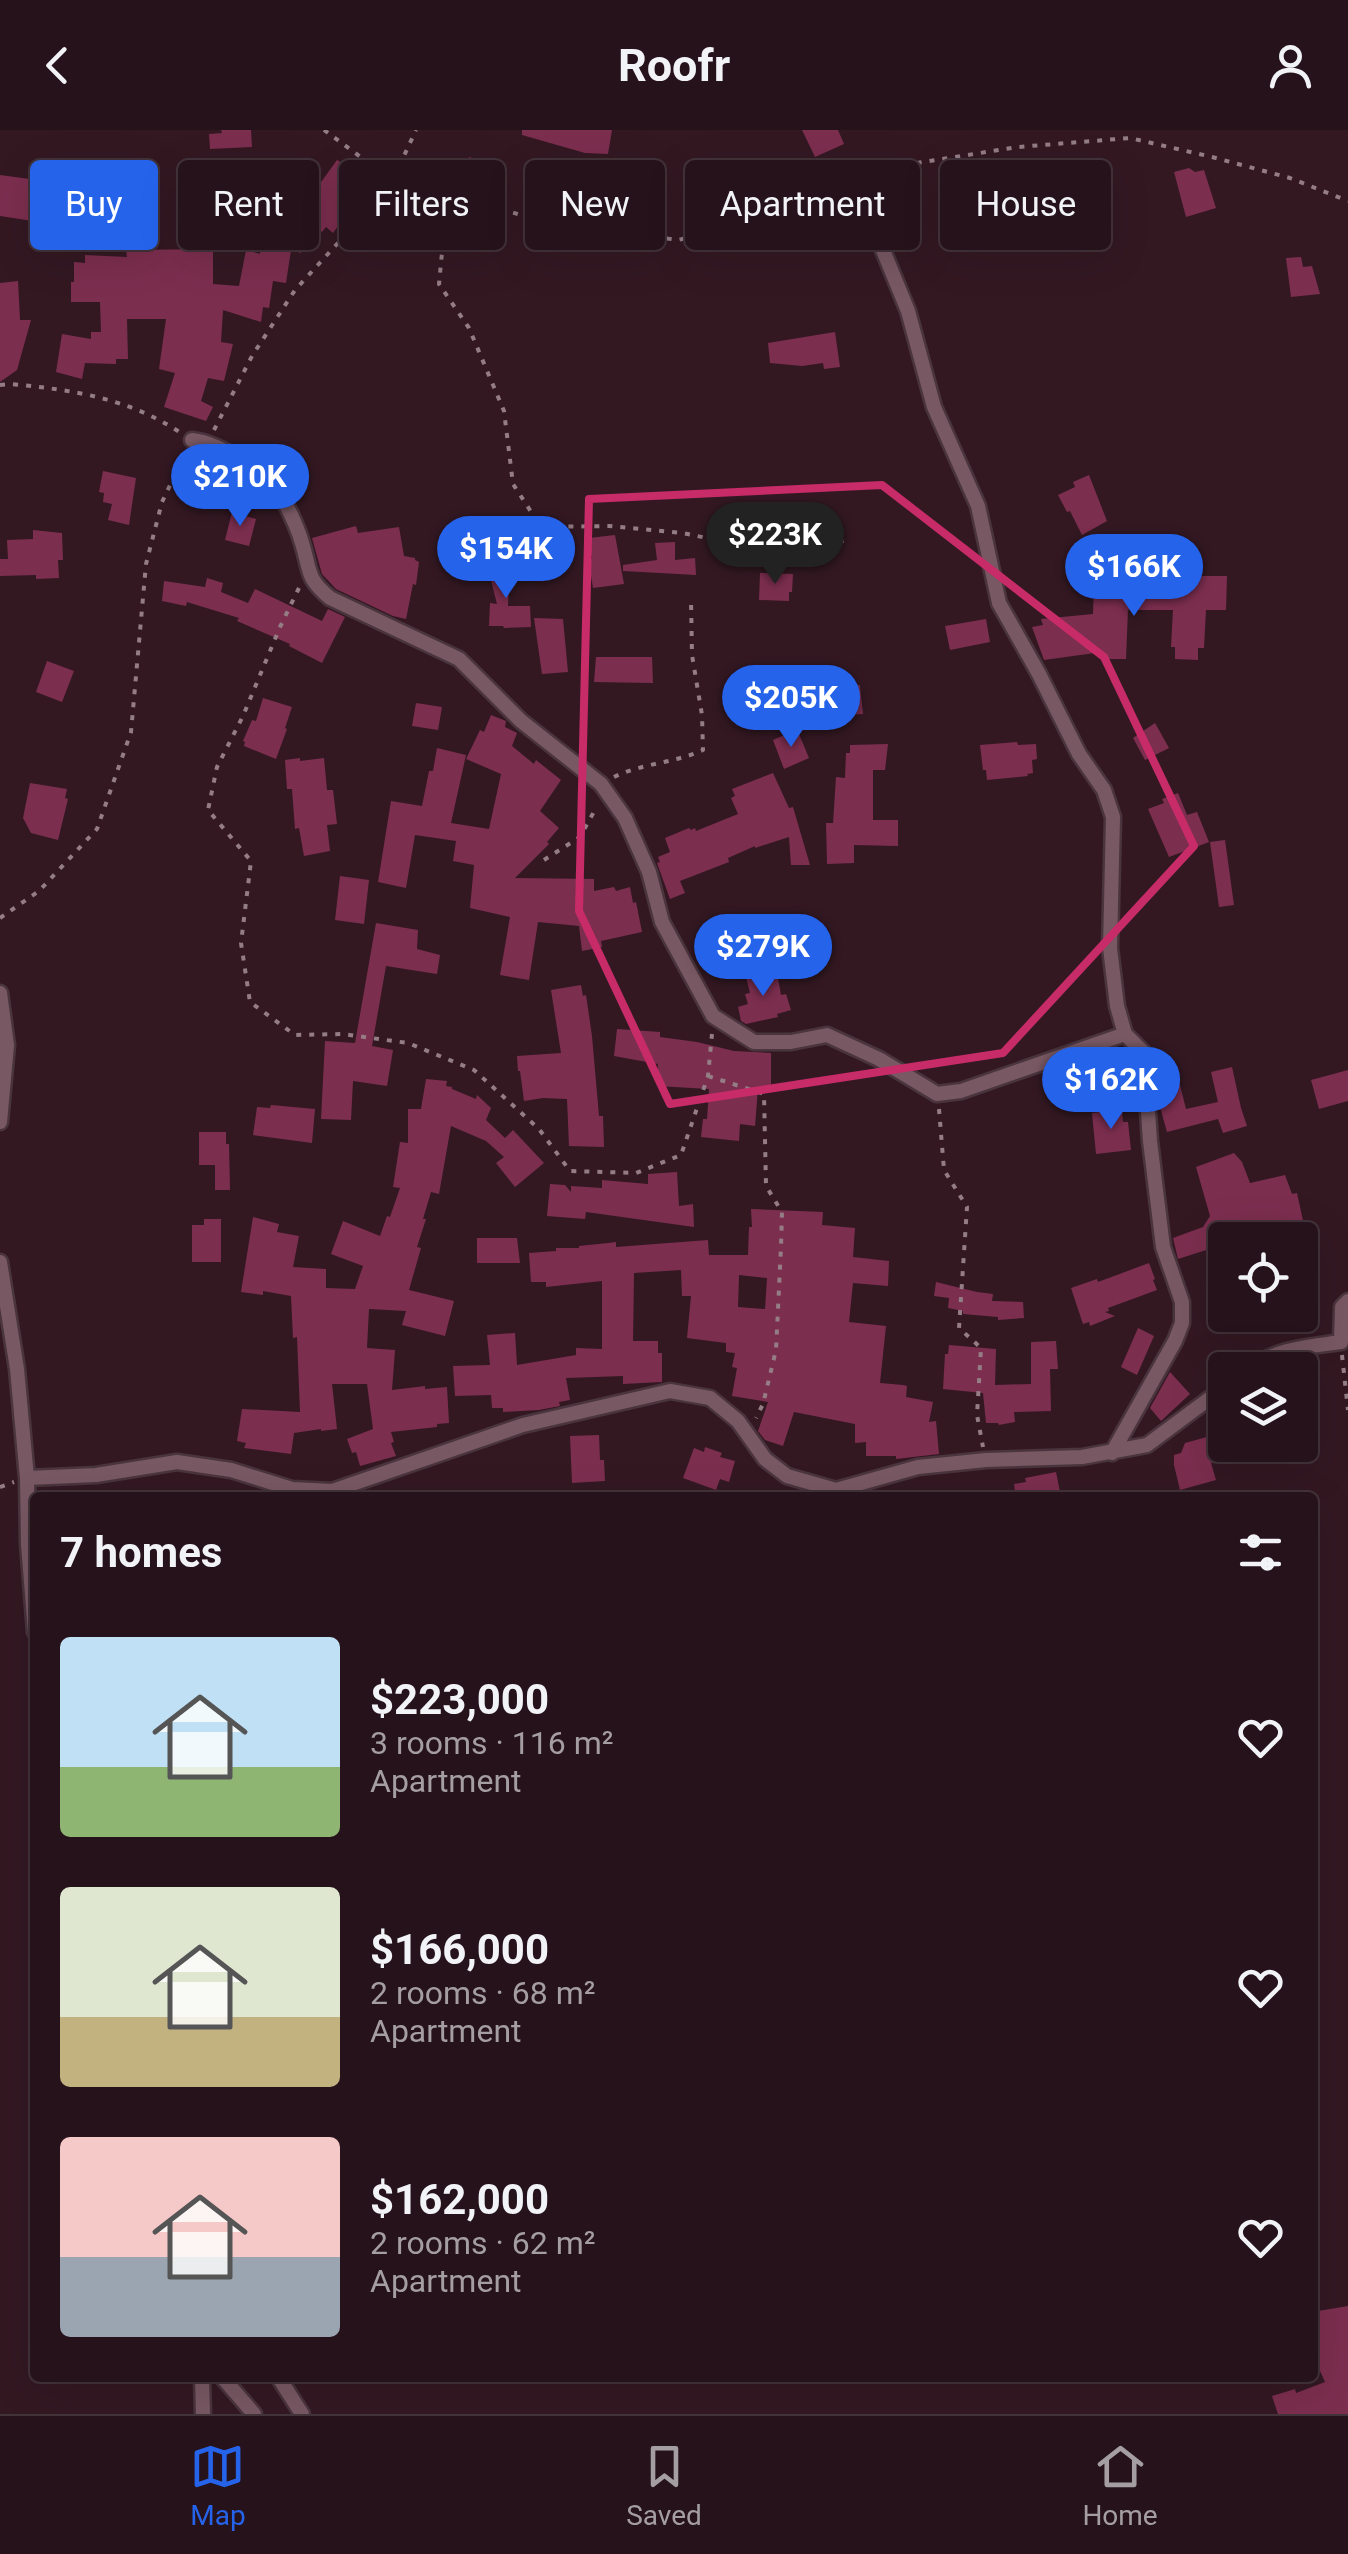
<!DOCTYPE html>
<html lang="en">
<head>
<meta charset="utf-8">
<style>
	body { margin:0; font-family:Roboto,sans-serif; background:#322027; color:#f1f3f6; height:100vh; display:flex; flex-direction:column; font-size:38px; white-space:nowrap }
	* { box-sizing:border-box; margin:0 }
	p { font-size:32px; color:#a49ea2 }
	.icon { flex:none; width:55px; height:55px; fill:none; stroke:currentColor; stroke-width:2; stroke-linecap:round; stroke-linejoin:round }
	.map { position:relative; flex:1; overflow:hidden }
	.details { position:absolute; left:30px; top:1362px; width:1288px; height:890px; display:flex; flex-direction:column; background:#26121a; border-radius:10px; box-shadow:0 10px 40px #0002,0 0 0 2px #423239 }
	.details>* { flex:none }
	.hud { position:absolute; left:30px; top:30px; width:1290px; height:90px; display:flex; gap:20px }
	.tools { position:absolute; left:1208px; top:1092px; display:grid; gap:20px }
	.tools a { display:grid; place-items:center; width:110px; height:110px; border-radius:10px; background:#26121a; box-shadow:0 10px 40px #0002,0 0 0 2px #423239; font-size:50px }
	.price { position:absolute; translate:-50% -85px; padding:0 22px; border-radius:35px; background:#2563eb; color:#fff; font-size:32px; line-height:65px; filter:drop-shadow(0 2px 5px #0008) }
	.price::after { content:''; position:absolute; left:50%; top:60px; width:30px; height:22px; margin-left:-15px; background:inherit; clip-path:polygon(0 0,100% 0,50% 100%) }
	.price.on { background:#222; color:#fff }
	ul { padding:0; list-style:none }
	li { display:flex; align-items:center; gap:30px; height:250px; padding:0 30px }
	li span { display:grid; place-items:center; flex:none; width:280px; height:200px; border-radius:10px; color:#555 }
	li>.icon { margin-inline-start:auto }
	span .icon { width:120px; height:120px; fill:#fffc; stroke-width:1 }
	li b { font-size:42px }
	h2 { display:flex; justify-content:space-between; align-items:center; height:120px; padding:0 30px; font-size:42px }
	.chip { padding:0 35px; border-radius:10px; background:#26121a; box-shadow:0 10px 40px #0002,0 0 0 2px #423239; font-size:35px; line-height:90px }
	.chip.on { background:#2563eb; color:#fff }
	header { display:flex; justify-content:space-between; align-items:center; height:130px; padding:0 30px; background:#26121a; font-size:45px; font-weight:700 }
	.tabs { display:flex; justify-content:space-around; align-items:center; height:140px; border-top:2px solid #423239; background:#26121a; font-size:28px; color:#a49ea2 }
	.tabs a { display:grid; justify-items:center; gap:5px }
	.tabs .on { color:#2563eb }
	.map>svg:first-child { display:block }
	.building { fill:#7c2e4f; fill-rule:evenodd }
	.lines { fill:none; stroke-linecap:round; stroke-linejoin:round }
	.street-casing { stroke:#4a343d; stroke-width:19 }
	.path { stroke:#947d85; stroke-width:4; stroke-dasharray:5 8; stroke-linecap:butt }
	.street { stroke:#785863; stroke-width:14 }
	.marked { fill:none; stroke:#c72c69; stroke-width:8; stroke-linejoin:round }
</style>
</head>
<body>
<header><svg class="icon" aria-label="back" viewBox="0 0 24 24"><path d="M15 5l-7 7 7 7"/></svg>Roofr<svg class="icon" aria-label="person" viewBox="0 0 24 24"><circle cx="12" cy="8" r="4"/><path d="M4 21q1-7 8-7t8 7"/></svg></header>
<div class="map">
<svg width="1348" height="2284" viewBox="0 0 1348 2284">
	<rect width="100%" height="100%" fill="#331822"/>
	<path class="building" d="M221,0h30l1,17 -42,2 -1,-15 13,-1z
		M522,0h90l-4,24 -23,-1 -63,-18z
		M802,0h36l6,14 -29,13z
		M469,27l31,10 -9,26 -44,-14 5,-20 15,4z
		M732,28l3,38h-3l1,21 -31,1 -2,-40 -2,-1 -2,-16z
		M337,30l16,10 2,-2 23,23 -9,11 -9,-7 -27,38 -7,-6 -4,5 -13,-10 -8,31 -10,-3 -5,33 -13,-2 -4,27 -6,-1 -2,15 -38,-12 -2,32 12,2 -9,37 -16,-3 -7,23 12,6 -7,14 -42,-14 11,-34 -16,-4 7,-50h-39l1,40h-12v5l-31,-1 -3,16 -26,-7 6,-38 29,5v-7h10l-1,-30h-29v-20h3v-20l11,1v-8l42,2 -1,-7 87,-1v35l26,2 7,-36 14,4v-5l15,3v-6z
		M1189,38l6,4 9,-2 12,38 -30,9 -12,-45z
		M260,39l30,3 -2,29 -31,-3z
		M0,45l52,7 -6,41 -46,-7z
		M1301,127l2,10 9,-1 8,28 -29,3 -5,-39z
		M18,151l2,39h11l-14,50 -17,12v-99z
		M835,202l5,35 -16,2 -1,-6 -21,3 -32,-3 -2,-20z
		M103,341l33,7 -7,47 -21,-5 4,-16 -9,-2 1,-9 -5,-1z
		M1089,345l18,46 -25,14 -12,-24 -3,1 -9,-17 17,-8 -2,-5z
		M232,382l24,7 -7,27 -24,-6z
		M479,393l2,25 -36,2 -1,-14h5l-1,-11z
		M356,396l2,7 41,-6 5,29 11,2v2l4,2 -3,23 -3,-1 -7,35 -13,-3 -57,-27 -14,-15 -10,-36z
		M33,400l29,3 1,27h-5l1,18 -23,1v-4l-36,1v-17h8l-1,-19 26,-1z
		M615,405l9,49 -31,4 -5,-29h4l-3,-21z
		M675,412v18l20,-2 1,17 -73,-4v-6l34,-5 -2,-17z
		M513,434l2,13 -6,1 -1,28h22l1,21 -27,1 -1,-2h-14l1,-23 7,1 -9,-36z
		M760,443l33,1 -1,18h-3v9l-30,-1z
		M1179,446h48l-1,34h-20l-2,38h-6v12l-23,-1v-12h-4l2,-37h-45l-2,49h-24v-7l-58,8 -12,-33 11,-2 -2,-6 52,-5 1,-34 31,1v8l54,1z
		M207,448l16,5 -2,9 27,11 7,-14 67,32 6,-12 17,8 -23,46 -33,-17 1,-2 -53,-23 2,-3 -52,-16 -1,4 -24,-5 2,-20 41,6z
		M534,488l29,1 5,53 -26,2z
		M986,489l4,23 -40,8 -5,-24z
		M596,527h56l1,26 -59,-1z
		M47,531l27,10 -12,31 -26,-10z
		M860,555l3,29 -37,2 -1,-10h-3l-1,-17z
		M263,568l29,9 -7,21 2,1 -11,30 -32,-13 1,-4 -2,-1 9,-21 4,1z
		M416,573l26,4 -4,23 -26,-4z
		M491,585l15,6 -1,6 12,6 -5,13 22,18 2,-4 25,20 -21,31 19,17 -12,14 2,2 -34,34 79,1v12l20,-4 2,4 14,-4 3,16 3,-1 6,30 -41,9 1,6 -20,4 -3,-25 -41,-4 -9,58 -29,-5 10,-58 -40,-9 4,-43 -21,-4 3,-20 -41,-6 -9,53 -28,-6 13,-81 31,5 7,-35h4l4,-23 29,7 -15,68 38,6 12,-55 -35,-15 14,-29 4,2z
		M1155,593l14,25 -24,12 -12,-22z
		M789,603l10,1 10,24 -25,11 -11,-29z
		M1017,612l1,3 18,-1 1,15 -5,1 1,13 -6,1 1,2 -41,4 -1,-10h-3l-3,-25z
		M888,614l-3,26h-12v50h25v26l-44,-1v18l-27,1 -1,-41h7l3,-46 9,1 1,-25h4v-8z
		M300,628v3l24,-3 3,32h6l4,34 -10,1 3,26 -26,5 -5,-28 -4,1 -3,-40h-5l-2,-29z
		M773,643l16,35 4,-1 17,58h-19l-2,-28 -34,11v-2l-27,12 1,4 -49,19 5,12 -15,6 -13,-36 3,-1 -2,-5 12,-5 -5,-14 24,-10 2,2 4,-2 1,3 42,-17 -7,-16 4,-2 -3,-7z
		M30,653l37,6 -2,9 3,1 -10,41 -27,-7 -8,-15z
		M1178,663l9,22 10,-3 12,30 -40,15 -21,-48 16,-6 -2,-4z
		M1225,710l9,65 -15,2 -9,-65z
		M340,746l29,4 -5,44 -29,-4z
		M376,793l42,7 -1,19 23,6 -3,19 -51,-8 -14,80 21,4 -6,36 -34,-5 -2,39 -30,-1 4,-78 30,2z
		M767,841l1,5 9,-3 4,22 5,-1 5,16 -14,4 1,3 -32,7 -5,-3 -3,-14 10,-3 -3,-10 5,-1 -4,-16z
		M581,855l2,11 3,-1 6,41 7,80h4l1,31 -35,-1 -2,-47 -24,-1 -19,3 -4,-30h-2l-1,-15 44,-3 -10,-63z
		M617,899l43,3v5l37,5 37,9 37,2v36l-13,-1 -3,38 -15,-2 -1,17 -38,-4 2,-18h4l2,-30 -52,-3 1,-22 -44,-8z
		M1232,937l9,41 6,18 -24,7 -5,-14 -51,13 -7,-25 -4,-29 21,-5 9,36 32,-7 -7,-30z
		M1348,940v31l-29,8 -8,-29z
		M426,949l21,2 -1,5 6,1v2l24,10 1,-4 14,13 -5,12 19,18 8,-8 31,33 -29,24 -19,-24 8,-6 -18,-16 -35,-15 -12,68 -8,-2 -8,27h3l-9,28 4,1 -12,42 45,11 -9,35 -43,-11 4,-14 -37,-2 -2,39 28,2 -3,40 33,-4v3l22,-2 2,36 -12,1v3l-46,5 3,10 -3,1 5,13 -36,10 -4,-14 -4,1 -5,-14 26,-10 -6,-45h-35l5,45 -16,2v-2l-27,4 -3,21 -47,-6 2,-5 -9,-2 5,-32 58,3 -3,-75 -4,1 -2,-42 -28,-5v4l-22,-3 12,-75 26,7 -2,8 22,4 -6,31 33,2v19l29,1 8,-23 -32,-12 12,-33 37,15 7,-20 3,1 10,-29 -7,-1 7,-45 8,1v-34h13z
		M271,975l44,4 -3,34 -59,-8 4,-28 13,1z
		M1122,979l1,13h5l3,28 -35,4 -4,-41z
		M199,1002h27v12h3l1,46h-15v-25h-16z
		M1234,1023l8,9 8,21 35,-8 7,19 5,-1 8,37 -26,5 -2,-12 -29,11 1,3 -9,3h-15v4l-47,15 -5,-21 30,-11 7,-11 -14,-49z
		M677,1042l2,34 14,-2 1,23 -108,-15 -1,7 -38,-3 3,-32 15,1 6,7v-6l31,2v-8l46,4v-10z
		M751,1079l72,3 -1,13 33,3 -2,29 36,4 -1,25 -35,-3 -4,39 37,4 -6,57 23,2 4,1 -1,11 27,5 -4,20 7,-1 3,33 -43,5v-3h-30v-14l-11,1v-19l-61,-12 -11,34 -18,-6 -7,-9 10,-29 -36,-6 5,-28 -5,-1 3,-14 -9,-1v-9l-39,-5 4,-42h-9l-1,-26 -47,3 -1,68h25v12h4v29l-39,2v-8l-57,2 4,22 -11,2 1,4 -21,4 -36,2v-4h-11l-1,-13 -36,1 -2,-30 37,-1 -3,-30 28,-2 2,32 59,-10v-7l26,1v-68l-56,6v-5h-15l-2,-29 27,-2v-3h23v-2l29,-3 8,-1v5l92,-7 1,15h39l1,-28h3zM739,1145l28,3 -2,31 -27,-2z
		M204,1089h17v43h-29v-37h12z
		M477,1108h40l3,25h-43z
		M1149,1133l6,16 -2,1 4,10 -49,18 1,3 -4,1 10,4 -25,10 -1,-4 -6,2 -12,-36 26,-9 1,3z
		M936,1152l41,10 16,2 -1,7 31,1 1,16 -26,2v-3l-35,-3v-3l-15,-3 1,-10 -15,-2z
		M1138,1198l16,8 -17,39 -16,-8z
		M1056,1211l2,28h-8l1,42 -37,1 1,10 -16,3 -1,-2h-12l-3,-30 -40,-4 2,-35h3l1,-9 47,4 -1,36 36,-1v-42z
		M1170,1242l20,22 -29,27 -11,-13z
		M1225,1302v13h31v2l-45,16 5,17 -36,10 -6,-25v-10l7,-2 4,-10z
		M599,1305l1,25h4l1,21 -33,2 -2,-47z
		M705,1317l17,6 -2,4 15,4 -6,21 -9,-3 -4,11 -33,-12 11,-30 10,4z
		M1056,1342l4,20 -7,1 1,5h-38l-2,-14 12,-2 -1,-4z
		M1348,2176v108h-70l-6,-18 23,-7 1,4 29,-11 -13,-29v-41z"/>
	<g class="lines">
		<defs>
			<path id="street" d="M826,67l52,41 30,73 26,96 44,99 21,97 40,71 40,80 25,36 9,27 -3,131 7,58 8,28
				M192,310c28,3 76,34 91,59 7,13 15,30 19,44 9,28 3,34 28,55l129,61 62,62 80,63 24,34 24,54 13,50 51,94 41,26h37l36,-7 52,24 58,35 24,-3 164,-57 19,19 6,88 13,106 19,55v21l-7,18 -63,112
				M0,863l7,52 -7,77
				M0,1132l17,107 10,109 1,66 7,88
				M1248,1240c29,-22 58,-23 93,-28l1,-35 6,-6
				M27,1348l69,-3 81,-13 54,8 61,19 40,2 191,-66 147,-34 40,7 28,23 27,38 22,17 49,14 8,8
				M836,1360l82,-23 68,-7 96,-3 65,-12 78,-58
				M202,2248l1,36
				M223,2248l31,36
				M279,2248l23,36"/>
		</defs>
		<use href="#street" class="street-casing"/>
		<path class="path" d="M324,0l38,28 34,15 133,45 77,12 72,10 100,-23 34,-14
			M448,60l-9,94 30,44 35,83 9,73 28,43 68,-1 74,7 81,17 55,-4 29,-6
			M844,60l54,-24 120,-19 112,-9 82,19 78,21 58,23
			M0,255l11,-1c62,6 117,14 170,49
			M214,300l38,-74 43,-66 42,-46 33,-28 26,-43 20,-43
			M299,458l-19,39 -37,89 -26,51 -9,43 43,51 -10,82 9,59 45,33 47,-1 66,9 66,27 65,59 31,42 66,2 45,-18 27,-79 4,-42
			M614,647c29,-14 61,-14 89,-27l-1,-35 -10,-60 -1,-56
			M544,730l36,-23 16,-29
			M0,788l39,-27 58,-62 34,-97 15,-168 16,-62 23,-48
			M708,946l56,18 2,92 16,26 -1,35 -5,103 -13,54 -7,14
			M939,979l5,61 23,37 -8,121 22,20 -4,67 6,32
			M1342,1225l6,55
			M0,1357l14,-5"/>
		<use href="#street" class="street"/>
	</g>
	<path class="marked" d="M882,355l222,172 90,189 -191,207 -333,51 -91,-193 10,-412z"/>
</svg>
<div class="tools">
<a><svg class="icon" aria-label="locate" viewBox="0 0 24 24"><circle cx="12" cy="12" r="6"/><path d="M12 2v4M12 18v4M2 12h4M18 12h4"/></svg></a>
<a><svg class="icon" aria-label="layers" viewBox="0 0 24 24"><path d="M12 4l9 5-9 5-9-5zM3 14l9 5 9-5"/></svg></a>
</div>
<b class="price" style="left:240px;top:399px">$210K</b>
<b class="price on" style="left:775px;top:457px">$223K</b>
<b class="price" style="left:506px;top:471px">$154K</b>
<b class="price" style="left:1134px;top:489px">$166K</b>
<b class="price" style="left:791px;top:620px">$205K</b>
<b class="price" style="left:763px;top:869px">$279K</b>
<b class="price" style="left:1111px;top:1002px">$162K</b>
<div class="hud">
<a class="chip on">Buy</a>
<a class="chip">Rent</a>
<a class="chip">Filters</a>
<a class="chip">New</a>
<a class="chip">Apartment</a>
<a class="chip">House</a>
</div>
<section class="details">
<h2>7 homes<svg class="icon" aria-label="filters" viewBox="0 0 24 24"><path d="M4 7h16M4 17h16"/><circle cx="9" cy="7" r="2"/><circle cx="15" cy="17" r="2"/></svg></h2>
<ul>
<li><span style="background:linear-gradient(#bfe0f5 65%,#8fb573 0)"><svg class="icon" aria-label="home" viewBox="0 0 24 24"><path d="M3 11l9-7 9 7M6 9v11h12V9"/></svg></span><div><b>$223,000</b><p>3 rooms · 116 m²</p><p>Apartment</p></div><svg class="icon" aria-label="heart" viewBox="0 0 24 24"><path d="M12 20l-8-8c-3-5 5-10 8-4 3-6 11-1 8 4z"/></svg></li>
<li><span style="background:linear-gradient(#dfe7d0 65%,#c2b280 0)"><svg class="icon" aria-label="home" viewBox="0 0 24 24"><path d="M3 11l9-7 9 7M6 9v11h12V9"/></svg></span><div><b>$166,000</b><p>2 rooms · 68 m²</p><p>Apartment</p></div><svg class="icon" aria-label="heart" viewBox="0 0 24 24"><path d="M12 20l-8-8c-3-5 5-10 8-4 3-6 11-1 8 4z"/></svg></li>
<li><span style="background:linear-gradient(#f6c9c9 60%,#9aa5b1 0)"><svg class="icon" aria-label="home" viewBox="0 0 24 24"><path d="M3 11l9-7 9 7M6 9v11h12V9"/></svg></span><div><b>$162,000</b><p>2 rooms · 62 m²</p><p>Apartment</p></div><svg class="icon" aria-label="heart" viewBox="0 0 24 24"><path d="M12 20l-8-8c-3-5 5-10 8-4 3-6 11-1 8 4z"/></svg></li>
</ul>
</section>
</div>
<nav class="tabs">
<a class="on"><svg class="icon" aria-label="map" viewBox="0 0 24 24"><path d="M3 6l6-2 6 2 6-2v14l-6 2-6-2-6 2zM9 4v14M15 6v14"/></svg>Map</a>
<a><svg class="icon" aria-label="saved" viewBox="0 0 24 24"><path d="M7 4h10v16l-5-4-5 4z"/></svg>Saved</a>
<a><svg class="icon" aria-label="home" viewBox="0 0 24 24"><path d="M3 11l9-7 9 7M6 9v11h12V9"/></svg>Home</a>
</nav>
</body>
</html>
